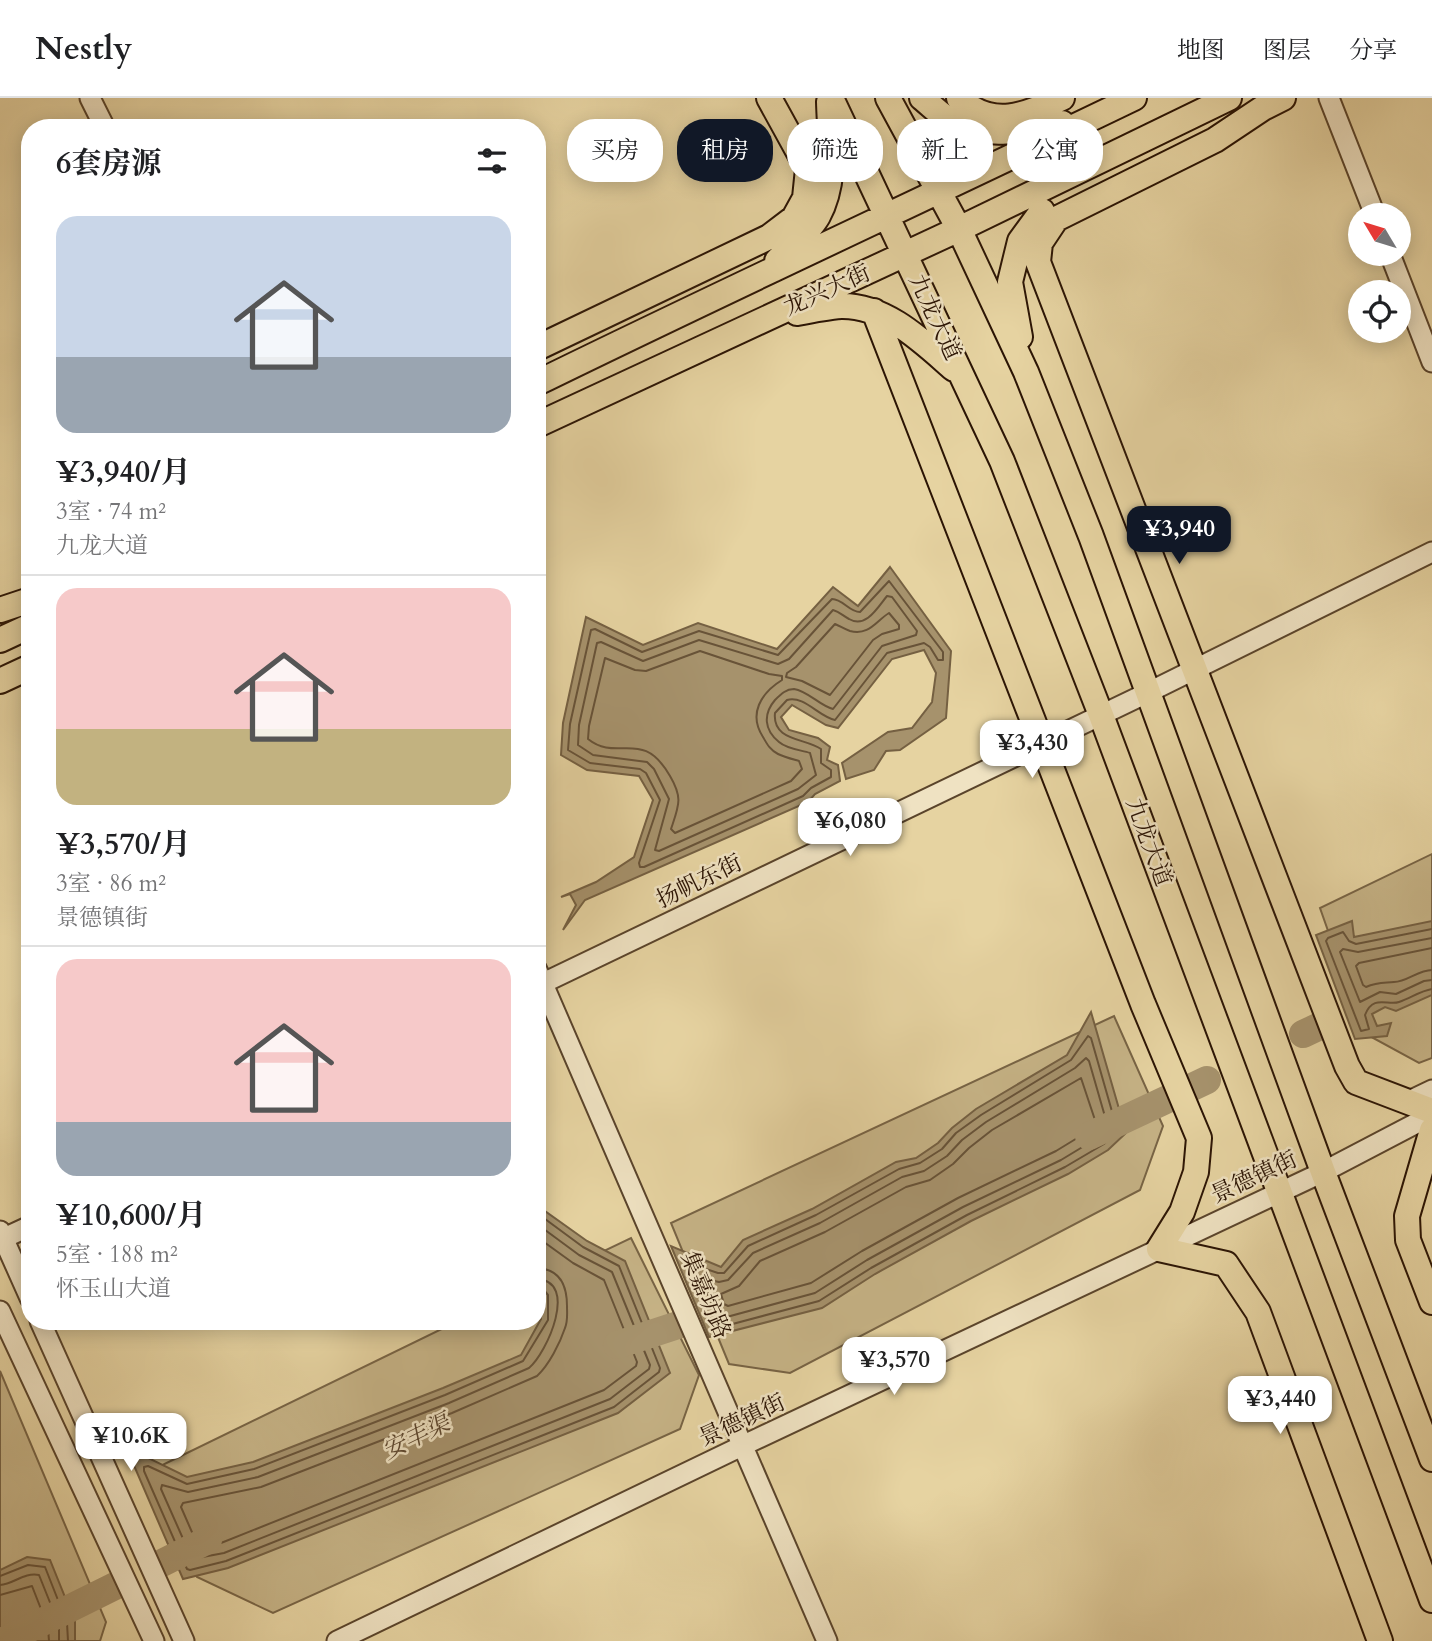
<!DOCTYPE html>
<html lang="zh">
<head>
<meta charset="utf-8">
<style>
	body { margin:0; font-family:Cardo,"Noto Serif SC",serif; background:#f6f6f6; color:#202124; height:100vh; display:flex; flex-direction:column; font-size:26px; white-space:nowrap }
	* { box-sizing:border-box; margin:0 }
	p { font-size:23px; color:#757577 }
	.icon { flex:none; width:38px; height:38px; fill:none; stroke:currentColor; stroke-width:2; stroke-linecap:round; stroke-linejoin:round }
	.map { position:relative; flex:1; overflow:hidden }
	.sheet { position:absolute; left:21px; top:21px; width:525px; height:1211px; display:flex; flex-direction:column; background:#fff; border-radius:28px; box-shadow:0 4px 18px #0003 }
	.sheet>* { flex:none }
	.hud { position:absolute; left:567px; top:21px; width:665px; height:63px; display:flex; gap:14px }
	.needle { width:46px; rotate:308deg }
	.buttons { position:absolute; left:1348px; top:105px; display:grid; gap:14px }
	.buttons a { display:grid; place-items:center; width:63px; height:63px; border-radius:50%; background:#fff; box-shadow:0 4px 18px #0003; font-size:35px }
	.price { position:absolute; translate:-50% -60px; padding:0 16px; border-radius:14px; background:#fff; color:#222; font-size:23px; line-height:46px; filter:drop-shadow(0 2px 4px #0008) }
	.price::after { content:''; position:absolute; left:50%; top:42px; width:21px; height:16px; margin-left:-10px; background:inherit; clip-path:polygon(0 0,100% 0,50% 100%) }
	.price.on { background:#111827; color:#fff }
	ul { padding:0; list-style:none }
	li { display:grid; align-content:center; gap:14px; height:371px; padding:0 35px }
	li+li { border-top:2px solid #e0e0e0 }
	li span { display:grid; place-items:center; height:217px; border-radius:21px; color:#555 }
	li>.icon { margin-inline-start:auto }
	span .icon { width:126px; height:126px; fill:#fffc; stroke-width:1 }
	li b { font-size:30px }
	h2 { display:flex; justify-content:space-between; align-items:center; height:84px; padding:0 35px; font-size:30px }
	.pill { padding:0 24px; border-radius:28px; background:#fff; box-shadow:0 4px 18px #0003; font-size:24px; line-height:63px }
	.pill.on { background:#111827; color:#fff }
	header { display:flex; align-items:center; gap:42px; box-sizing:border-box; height:98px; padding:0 35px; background:#fff; border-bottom:2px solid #e0e0e0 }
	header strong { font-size:33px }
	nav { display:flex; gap:38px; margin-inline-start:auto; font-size:24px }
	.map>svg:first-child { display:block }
	.green { fill:#c6b386; stroke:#786445; stroke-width:2 }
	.water { fill:#a6926c; stroke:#756042; stroke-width:2 }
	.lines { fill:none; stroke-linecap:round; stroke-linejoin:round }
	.shore { stroke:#685338; stroke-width:2 }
	.river { stroke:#a6926c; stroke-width:28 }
	.minor-casing { stroke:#5a442b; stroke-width:23 }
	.major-casing { stroke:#2b1404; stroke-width:28 }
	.minor { stroke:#efe2c2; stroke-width:19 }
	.major { stroke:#e6d3a1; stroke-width:24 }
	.labels { text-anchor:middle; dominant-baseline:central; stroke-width:5; stroke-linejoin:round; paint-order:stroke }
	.street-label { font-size:23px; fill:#2b1404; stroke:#efe2c2 }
	.water-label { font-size:24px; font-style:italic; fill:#5c462e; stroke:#efe2c2 }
</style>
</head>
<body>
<header>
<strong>Nestly</strong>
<nav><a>地图</a><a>图层</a><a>分享</a></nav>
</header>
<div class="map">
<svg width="1432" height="1543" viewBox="0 0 1432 1543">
	<rect width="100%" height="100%" fill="#e6d3a1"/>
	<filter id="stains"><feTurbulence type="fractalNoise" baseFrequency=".00286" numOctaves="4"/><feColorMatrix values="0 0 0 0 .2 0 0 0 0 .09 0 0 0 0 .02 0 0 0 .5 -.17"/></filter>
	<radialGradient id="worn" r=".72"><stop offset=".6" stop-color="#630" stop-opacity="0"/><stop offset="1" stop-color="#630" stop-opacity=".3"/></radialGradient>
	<path class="green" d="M1432,756v204l-13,5 -55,-30 -44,-125z
		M1114,918l49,110 -23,64 -350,183 -61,-9 -58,-141z
		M631,1140l68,137 -19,54 -407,184 -76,-36 -49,-105 310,-151h79v-38z
		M0,1273l106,251 -6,19h-100z"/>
	<path class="water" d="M890,469l61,84 -5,67 -46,32 -14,1 -12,19 -28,9 -4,-16 46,-31 24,-4 20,-26 4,-29 -12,-23 -32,9 -54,69 -12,-3 -34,-20 -11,12 8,13 29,8 12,9 -3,13 11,5 2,16 -25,13 -7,8 -223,98 -22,30 13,-25 -6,-11 -9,3 35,-15 38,-25 19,-57 -14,-24 -52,-6 -26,-15 2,-32 23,-106 57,28 55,-22 79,26 56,-62 25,19z
		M1352,823l2,16 78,-16v74l-36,16 -11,-4 -13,7 5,12 14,-3 -4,13 -32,3 -39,-104z
		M1091,914l35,121 -18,17 -40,24 -97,47 -96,53 -53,34 -113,29 -38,-91 50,21 22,-27 69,-31 84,-47 20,-4 22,-15 14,-15 24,-19 91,-54z
		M537,1093l8,20 42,30 38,20 45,112 -52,40 -390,155 -45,11 -57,-132 61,30 66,-15 190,-74 78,-33 20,-36z
		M27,1459l23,3 25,62v19h-75v-71z"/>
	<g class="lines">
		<path class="shore" d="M889,483l54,71v8h-5l-8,-13 -6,-4 -37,10 -52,67c-16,-3 -31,-25 -48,-20l-12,13c-3,28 30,25 46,36v14l10,7v7l-20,11 -8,8 -159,71h-4l-1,-4 21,-63 -14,-27 -6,-4 -50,-6 -22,-13 2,-26 21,-94 4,-1 47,23 57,-21 79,24 54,-56c11,0 17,13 28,13z
			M887,498l5,1 25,34 -1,4 -34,11 -49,63c-13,-3 -25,-18 -39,-20 -8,0 -13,5 -19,11 -12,14 -11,30 4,42 8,7 22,8 31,11l6,22 -18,14 -139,62 -4,-1 14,-51 -15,-30 -7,-7 -54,-7 -15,-10 1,-20 18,-82 4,-1 42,19 56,-21 79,24 11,-5 44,-49c7,2 10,6 16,9 17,10 29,-12 38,-23z
			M889,515l10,12v4l-17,5 -9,6 -43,55 -28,-14 -16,-4 1,-4 9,-6 39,-43c5,2 9,5 15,7 19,5 26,-10 39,-18z
			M700,553l69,23 13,2v4c-21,13 -34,34 -19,57 4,7 7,13 15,17 6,3 14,5 21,7l3,8 -11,12 -116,52 -4,-4c8,-24 12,-31 -1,-53 -28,-49 -52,-13 -82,-37l1,-13 16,-68 30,12 11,1z
			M1432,831l-76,15 -7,-3 -6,-9 -15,6 -2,3 35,90 8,-2 -4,-14c8,-21 23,-9 34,-13 12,-4 21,-11 33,-13
			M1432,840l-74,14 -15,-3 -3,3 20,50 20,-10 16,2 28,-13 8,-1
			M1432,850l-73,15 -3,3 7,19 3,2c11,-5 17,-4 28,-5 13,0 24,-12 38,-12
			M1088,938l3,2 26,91 -13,15 -39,23 -98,48 -96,53 -52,33 -94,25 -12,1 -26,-60 1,-4 30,10h6l24,-27 68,-31 83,-46 21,-6 22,-14 14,-16 25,-18 90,-55z
			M1086,960l3,3 19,66 -9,10 -38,23 -98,47 -96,53 -52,33 -92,25 -5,-1 -15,-34 2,-4 14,3 9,-2 25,-27 67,-30 82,-46 22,-6 23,-15 15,-16 24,-18 89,-54z
			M1081,980l15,45 -4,6 -36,22 -98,47 -96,53 -51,32 -83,23 -4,-2 -3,-10 18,-8 21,-25 65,-29 81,-45 24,-7 23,-16 16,-16 23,-18z
			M537,1112l4,6 42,31 36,19 41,102 -1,4 -45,35 -388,154 -36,9 -3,-1 -43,-98v-4l4,-1 39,18 67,-15 191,-74 78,-34 25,-41v-25l-5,-6 -6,-1
			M537,1126l42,31 33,17 38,93 -1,4 -39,30 -386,154 -32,6 -31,-70 1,-4 26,7 70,-15 191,-74 80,-35c18,-15 50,-87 8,-89
			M537,1139l36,26 31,17 33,82 -1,4 -32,24 -383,153 -23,3 -17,-39 2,-4 78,-16 191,-74 85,-37c12,-11 23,-33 28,-48 3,-7 2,-14 2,-22 0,-20 -7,-37 -30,-38
			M0,1478l28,-11 17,2 22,56 1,18
			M0,1487c14,-1 24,-13 39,-10l20,50v16
			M0,1497l32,-9 16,41 1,14"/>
		<path class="river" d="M1303,936l19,-9
			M1188,991l19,-9
			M1089,1038l83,-39
			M617,1247l61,-20
			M160,1466l48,-24
			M4,1543l113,-56"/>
		<defs>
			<path id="minor" d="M90,0l15,30
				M1329,0l46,117
				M1390,156l42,108
				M537,872l290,671
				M537,888l610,-293 285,-141
				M1407,1004l25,-12
				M0,1133l30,67
				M0,1142l30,-14
				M0,1213l154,330
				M40,1223l144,320
				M337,1543l407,-196 579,-273 109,-57"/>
			<path id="major" d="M831,0l171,363 99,254 331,885
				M888,0l71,131 67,143 65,164 232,636 109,287
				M922,0c10,8 20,19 31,24 35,17 72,8 109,1
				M959,0c32,32 68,17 103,0
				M1283,0l-20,10 -48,32 -159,79 -16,24 -2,19 309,804 9,16 76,29
				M777,163c13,-14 32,-29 41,-45 19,-35 12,-75 11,-114
				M874,213l269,693 56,134 -3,34 -14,40 -23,37 67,15 32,48 122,329
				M797,215c15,-3 30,-6 44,-7 45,-1 82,36 113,63
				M1020,239l-10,-55 10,-41 22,-30
				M537,250l232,-111 25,-19 11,-20 3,-29 -39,-71
				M537,285c198,-97 398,-189 597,-285
				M537,327l422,-196 270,-131
				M0,512l30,-10
				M0,542l30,-14
				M0,583l30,-14
				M1432,1032l-25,86 1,24 24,62"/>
		</defs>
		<use href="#minor" class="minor-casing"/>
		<use href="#major" class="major-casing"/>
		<use href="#minor" class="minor"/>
		<use href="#major" class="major"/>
	</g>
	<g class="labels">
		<g class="street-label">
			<text transform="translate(827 192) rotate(-24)">龙兴大街</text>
			<text transform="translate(935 219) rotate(65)">九龙大道</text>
			<text transform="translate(1149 744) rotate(70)">九龙大道</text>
			<text transform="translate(699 783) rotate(-26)">扬帆东街</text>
			<text transform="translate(1254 1079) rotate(-25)">景德镇街</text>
			<text transform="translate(706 1197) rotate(67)">集嘉坊路</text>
			<text transform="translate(742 1322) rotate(-25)">景德镇街</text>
		</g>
		<g class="water-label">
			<text transform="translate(416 1339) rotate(-26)">安丰渠</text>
		</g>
	</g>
	<rect width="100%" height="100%" filter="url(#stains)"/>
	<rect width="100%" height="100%" fill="url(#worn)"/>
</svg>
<div class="buttons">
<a><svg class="needle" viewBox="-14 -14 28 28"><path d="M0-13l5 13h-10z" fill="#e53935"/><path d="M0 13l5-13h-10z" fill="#757577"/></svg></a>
<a><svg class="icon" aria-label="locate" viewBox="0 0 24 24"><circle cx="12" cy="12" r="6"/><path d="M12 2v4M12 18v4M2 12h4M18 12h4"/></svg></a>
</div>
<b class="price on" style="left:1179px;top:468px">¥3,940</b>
<b class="price" style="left:1032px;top:682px">¥3,430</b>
<b class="price" style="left:850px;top:760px">¥6,080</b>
<b class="price" style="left:894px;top:1299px">¥3,570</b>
<b class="price" style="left:1280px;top:1338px">¥3,440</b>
<b class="price" style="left:131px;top:1375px">¥10.6K</b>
<div class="hud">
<a class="pill">买房</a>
<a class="pill on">租房</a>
<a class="pill">筛选</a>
<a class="pill">新上</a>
<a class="pill">公寓</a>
</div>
<section class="sheet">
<h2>6套房源<svg class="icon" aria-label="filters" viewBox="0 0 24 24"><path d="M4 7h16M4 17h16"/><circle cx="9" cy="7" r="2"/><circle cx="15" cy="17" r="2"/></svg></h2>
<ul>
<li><span style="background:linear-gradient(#c9d6e8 65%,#9aa5b1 0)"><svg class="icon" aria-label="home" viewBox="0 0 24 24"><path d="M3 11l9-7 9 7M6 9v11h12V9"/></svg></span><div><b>¥3,940/月</b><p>3室 · 74 m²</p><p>九龙大道</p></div></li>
<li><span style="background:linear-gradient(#f6c9c9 65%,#c2b280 0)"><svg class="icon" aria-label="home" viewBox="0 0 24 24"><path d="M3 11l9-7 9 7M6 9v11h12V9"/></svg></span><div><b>¥3,570/月</b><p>3室 · 86 m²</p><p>景德镇街</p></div></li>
<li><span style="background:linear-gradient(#f6c9c9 75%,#9aa5b1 0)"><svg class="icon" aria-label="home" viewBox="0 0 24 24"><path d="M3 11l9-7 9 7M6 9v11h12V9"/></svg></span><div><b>¥10,600/月</b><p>5室 · 188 m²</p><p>怀玉山大道</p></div></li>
</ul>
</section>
</div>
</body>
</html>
